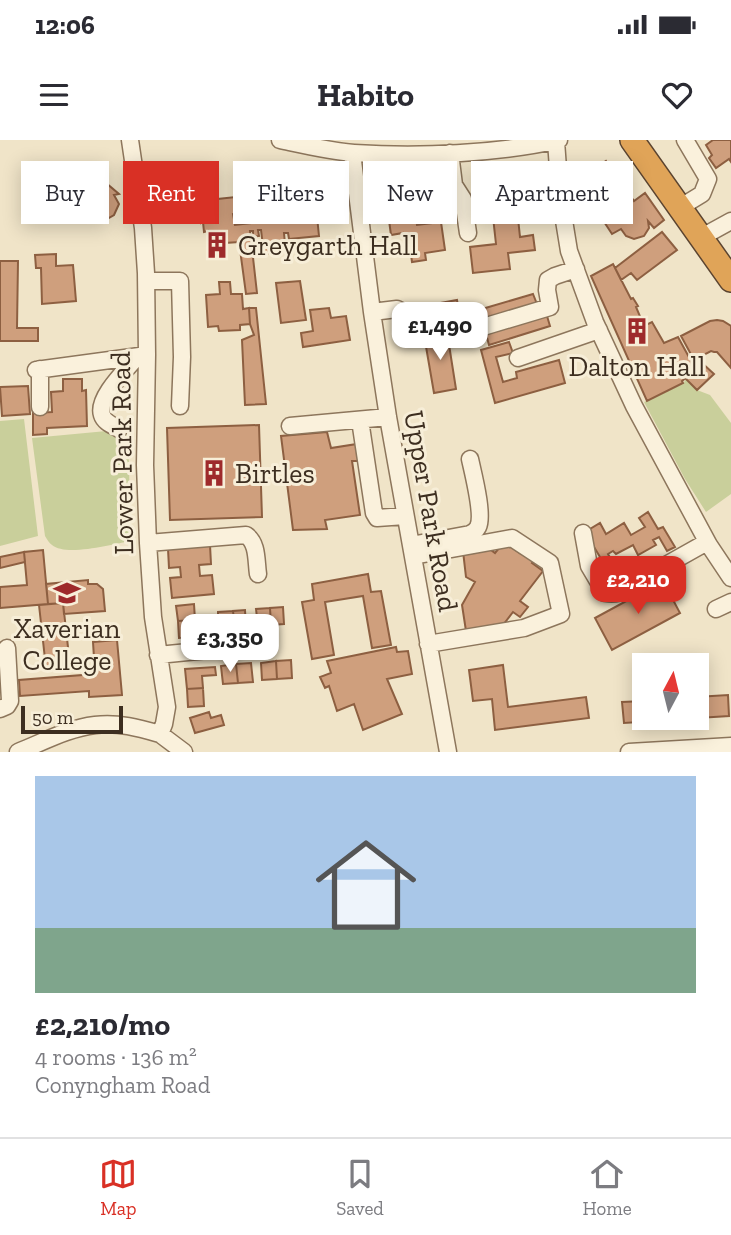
<!DOCTYPE html>
<html lang="en">
<head>
<meta charset="utf-8">
<style>
	body { margin:0; font-family:"Zilla Slab",serif; background:#f7f7f7; color:#2b2b33; height:100vh; display:flex; flex-direction:column; font-size:26px; white-space:nowrap }
	* { box-sizing:border-box; margin:0 }
	p { font-size:23px; color:#7c7c81 }
	.icon { flex:none; width:38px; height:38px; fill:none; stroke:currentColor; stroke-width:2; stroke-linecap:round; stroke-linejoin:round }
	.map { position:relative; height:612px; overflow:hidden }
	.drawer { display:flex; flex-direction:column; background:#fff; flex:1 }
	.drawer>* { flex:none }
	.top-card { position:absolute; left:21px; top:21px; width:690px; height:63px; display:flex; gap:14px }
	.needle { width:46px; rotate:7deg }
	.controls { position:absolute; left:632px; top:513px; display:grid; gap:14px }
	.controls a { display:grid; place-items:center; width:77px; height:77px; border-radius:0px; background:#fff; box-shadow:0 4px 18px #0003; font-size:35px }
	.scale { position:absolute; left:21px; bottom:18px; width:102px; box-sizing:border-box; padding-left:7px; border:4px solid #3d2e20; border-top:0; font-size:19px; line-height:24px; white-space:nowrap; color:#3d2e20; -webkit-text-stroke:5px #f7eed8; paint-order:stroke }
	.price { position:absolute; translate:-50% -60px; padding:0 16px; border-radius:14px; background:#fff; color:#222; font-size:23px; line-height:46px; filter:drop-shadow(0 2px 4px #0008) }
	.price::after { content:''; position:absolute; left:50%; top:42px; width:21px; height:16px; margin-left:-10px; background:inherit; clip-path:polygon(0 0,100% 0,50% 100%) }
	.price.active { background:#d93025; color:#fff }
	ul { padding:0; list-style:none }
	li { display:grid; align-content:center; gap:14px; height:371px; padding:0 35px }
	li+li { border-top:2px solid #e1e1e2 }
	li span { display:grid; place-items:center; height:217px; border-radius:0px; color:#555 }
	li>.icon { margin-inline-start:auto }
	span .icon { width:126px; height:126px; fill:#fffc; stroke-width:1 }
	li b { font-size:30px }
	.tag { padding:0 24px; border-radius:0px; background:#fff; box-shadow:0 4px 18px #0003; font-size:24px; line-height:63px }
	.tag.active { background:#d93025; color:#fff }
	.status { display:flex; justify-content:space-between; align-items:center; height:49px; padding:0 35px; background:#fff; direction:ltr }
	.status svg { height:19px; fill:currentColor }
	header { display:flex; justify-content:space-between; align-items:center; height:91px; padding:0 35px; background:#fff; font-size:32px; font-weight:700 }
	.menu { display:flex; justify-content:space-around; align-items:center; height:98px; border-top:2px solid #e1e1e2; background:#fff; font-size:19px; color:#7c7c81 }
	.menu a { display:grid; justify-items:center; gap:4px }
	.menu .active { color:#d93025 }
	.map>svg:first-child { display:block }
	.green { fill:#c9cf9b }
	.building { fill:#cf9f7d; stroke:#8d5f41; stroke-width:2; fill-rule:evenodd }
	.lines { fill:none; stroke-linecap:round; stroke-linejoin:round }
	.minor-casing { stroke:#8d765c; stroke-width:19 }
	.highway-casing { stroke:#5b4430; stroke-width:26 }
	.minor { stroke:#faf1dc; stroke-width:16 }
	.highway { stroke:#e0a458; stroke-width:23 }
	.labels { text-anchor:middle; dominant-baseline:central; stroke-width:6; stroke-linejoin:round; paint-order:stroke }
	.poi-label { font-size:28px; fill:#3d2e20; stroke:#f7eed8; text-anchor:start }
	.street-label { font-size:28px; fill:#3d2e20; stroke:#f7eed8 }
</style>
</head>
<body>
<div class="status"><b>12:06</b><svg viewBox="0 0 49 12"><path d="M0 12V9h3v3zM5 12V6h3v6zM10 12V3h3v9zM15 12V0h3v12zM26 1h20v11H26zM47 4h2v5h-2z"/></svg></div>
<header><svg class="icon" aria-label="menu" viewBox="0 0 24 24"><path d="M4 6h16M4 12h16M4 18h16"/></svg>Habito<svg class="icon" aria-label="heart" viewBox="0 0 24 24"><path d="M12 20l-8-8c-3-5 5-10 8-4 3-6 11-1 8 4z"/></svg></header>
<div class="map">
<svg width="731" height="612" viewBox="0 0 731 612">
	<rect width="100%" height="100%" fill="#f0e4c8"/>
	<path class="green" d="M686,239l11,11 13,5 21,28v71l-25,18 -21,-33 -41,-77 39,-18z
		M24,279l14,117 -38,10v-125z
		M128,289l3,112c-18,3 -65,16 -79,4 -3,-2 -5,-6 -7,-9l-13,-98z"/>
	<path class="building" d="M713,0h18v22l-2,-3 -13,9 -7,-10 3,-3 -6,-10z
		M606,21l28,40 11,-8 19,27 -10,8 -6,-7 1,7 -5,8 -10,3 -8,-3 -5,-7 -9,5 -13,-20 8,-5 -23,-33z
		M519,33l1,15 -5,1 5,48 13,-2 2,15 -27,3 2,16 -37,4 -3,-26 26,-3 -5,-45h-6l-1,-7 -6,1 -2,-15z
		M89,40l17,3 13,11 -5,1 5,9 -5,11 -14,8h-11l-7,-5 -3,-6 2,-9 9,-7 -2,-15z
		M245,56l1,11 39,-4 -1,-2 31,-4 4,39 -30,3 -1,-6h-4l1,11 -10,1 1,7 -12,2 -3,-24h-3l1,6 -6,1v-6h-3l7,62 -11,1 -7,-52 -14,1v4l-16,2 -1,-18 -4,1 -1,-10 -2,1 -2,-22zM258,71l1,11 -24,3 -2,-11z
		M415,70l2,15 24,-3 4,28 -20,3 1,7 -14,2 -3,-22 -5,-1 -1,-6 -12,2 -3,-22z
		M662,92l15,18 -40,30 -6,-7 -10,7 -6,-12z
		M56,114v12l17,-1 3,36 -34,3 -1,-36h-5l-1,-13z
		M0,121h18l-1,67h21v13h-38z
		M613,124l18,35 2,-1 5,8 -2,1 8,19 8,-4 12,21 14,-6 18,33 -14,11 1,2 -36,18 -56,-125z
		M300,141l6,39 -25,3 -5,-40z
		M219,142h11l1,12h11l1,15 6,-1 1,16 -10,1v5l-21,1 -1,-5 -10,1 -2,-32 14,-1z
		M533,154l4,10 -52,16 -3,-11z
		M457,160l7,43 -14,2 -3,-17 -29,5 -5,-25z
		M249,168h7l10,96 -21,1 -3,-65 12,-5 -4,-11z
		M329,168l2,10 15,-2 4,24 -47,7 -2,-14 12,-2 -3,-21z
		M547,176l3,10 -61,19 -3,-11z
		M717,180l6,1 8,5v42l-14,-16h-3l-3,-1 -17,9 -13,-24 29,-15z
		M447,192l9,57 -22,4 -10,-58z
		M509,202l4,11 -17,4 7,25 14,-4 -1,-6 43,-12 6,23 -70,20 -14,-53z
		M702,223l12,11 -17,16 -11,-11z
		M63,239h19v12l4,-1 1,36 -40,2v6l-14,1v-22l19,-1 -1,-20 12,-1z
		M28,246l2,28 -28,2 -2,-29z
		M259,285l3,92 -92,3 -3,-92z
		M327,292l4,16 26,-4 2,17h-7l8,54 -35,5 2,9 -34,1 -12,-94z
		M648,372l10,17 5,-2 12,20 -8,4 -8,-14 -6,3 3,5 -18,10 -5,-10 -17,9 -3,-3 -5,3 8,14 -7,4 -24,-40 15,-9 6,11 18,-11 7,12 14,-8 -6,-9z
		M504,402l17,12 4,-5 11,8 -4,6 11,8 -23,30 8,6 -8,10 -7,-5 -10,13 -37,6 -4,-26 13,-23 -9,-5 -3,-26 24,-4 8,6z
		M210,405l1,19 -12,1 1,11 12,-1 2,19 -42,4 -2,-20 11,-1 -1,-10 -11,1 -1,-19z
		M43,410l5,54 -48,4v-21l27,-2 -3,-33z
		M24,412l1,10 -25,6v-11z
		M368,434l3,18 10,-1 10,54 -19,3 -9,-52 -38,6 9,53 -22,4 -10,-57 12,-2 -2,-16z
		M88,440v4h9l6,5 2,22 -41,3 -1,-11 -15,1 -2,-20z
		M663,441l17,32 -68,37 -17,-32z
		M63,463l7,62 -24,3 -7,-63z
		M194,464l1,16 -17,1 -2,-15z
		M283,467l1,17 -13,1 -1,-17z
		M270,468l1,17 -13,1 -2,-17z
		M245,470l1,18 -11,1 -2,-18z
		M233,471l2,18 -22,2 -1,-12 6,-1v-6z
		M195,480v5l13,-1 1,12 -30,2 -1,-17z
		M117,500l5,55 -33,2v-6l-69,5 -1,-16 76,-6 -2,-32z
		M396,507l1,5 11,-1 4,23 -25,5 15,35 -39,16 -9,-26 -17,7 -8,-25 -4,2 -5,-11 11,-4 -4,-12z
		M291,520l1,18 -15,1 -1,-18z
		M276,521l1,18 -15,1 -1,-17z
		M251,523l2,19 -15,1 -2,-19z
		M236,524l2,19 -15,1 -2,-18z
		M503,525l5,42 78,-10 3,21 -94,12 -3,-31 -19,2 -4,-31z
		M215,527l1,8 -14,1 1,12 -16,1 -2,-20z
		M203,548l1,18 -16,1 -1,-18z
		M728,555l1,21 -31,2 -2,-21z
		M644,561v17h11v3l-31,2 -2,-21z
		M209,572l2,6 10,-3 3,10 -29,8 -5,-15z
		M661,578h31v1l-31,2z"/>
	<g class="lines">
		<defs>
			<path id="minor" d="M130,0l13,88 3,45 1,82 -2,110 3,78 5,74 14,90 -3,17 -4,10 24,18
				M280,0c24,5 50,11 74,13 65,4 142,1 205,-13
				M556,1l4,55 9,55 26,71 39,84 75,139 22,33
				M352,13l20,159 16,105 60,335
				M450,13l4,32 9,14 5,34
				M679,68l23,-14 6,-15 -23,-39
				M700,98l31,-17
				M146,141h34l2,76 -2,49
				M372,172l25,-3 6,3 6,24
				M483,187l67,-20 -3,-17 1,-10 7,-4 21,-7
				M518,218l81,-28
				M36,230l111,-15
				M40,267v-38
				M360,280l14,93 3,5 28,-2
				M290,286l98,-9
				M119,289c-7,-4 -15,-7 -17,-14 -6,-17 25,-46 35,-58
				M583,393l6,33 16,27c22,4 37,-13 54,-24 16,-9 32,-18 48,-27
				M148,403l98,-8c12,8 10,26 12,39
				M411,405l59,-11c4,-2 6,-3 8,-7 6,-12 -5,-54 -8,-68
				M413,416l99,-18 38,25 11,51 -37,14 -96,16
				M716,469l15,-7
				M158,515l110,-11
				M0,569l7,-3 3,-5 -3,-53
				M18,612c25,-10 51,-24 77,-27 23,-3 44,3 65,9
				M629,612l102,-6"/>
			<path id="highway" d="M632,0l99,140"/>
		</defs>
		<use href="#minor" class="minor-casing"/>
		<use href="#highway" class="highway-casing"/>
		<use href="#minor" class="minor"/>
		<use href="#highway" class="highway"/>
	</g>
	<defs>
		<symbol id="building-bare" viewBox="-9 -9 18 18"><path d="M-4-6H4V6H1V3H-1V6H-4ZM-2.5-4.3h1.7v1.8h-1.7ZM.8-4.3h1.7v1.8H.8ZM-2.5-1h1.7V.8h-1.7ZM.8-1h1.7V.8H.8Z" fill="#9e2a2b" stroke="#f7eed8" stroke-width="2.5" paint-order="stroke"/></symbol>
		<symbol id="university-bare" viewBox="-9 -9 18 18"><path d="M0-5L7-2L0 1L-7-2ZM-4 1L0 2.5L4 1V4Q0 6-4 4Z" fill="#9e2a2b" stroke="#f7eed8" stroke-width="2.5" paint-order="stroke"/></symbol>
	</defs>
	<g fill-rule="evenodd">
		<use href="#building-bare" x="198" y="86" width="38" height="38"/>
		<use href="#building-bare" x="618" y="172" width="38" height="38"/>
		<use href="#building-bare" x="195" y="314" width="38" height="38"/>
		<use href="#university-bare" x="48" y="434" width="38" height="38"/>
	</g>
	<g class="labels">
		<g class="poi-label">
			<text x="238" y="105">Greygarth Hall</text>
			<text x="637" y="226" text-anchor="middle">Dalton Hall</text>
			<text x="235" y="333">Birtles</text>
			<text x="67" y="488" text-anchor="middle">Xaverian<tspan x="67" dy="32">College</tspan></text>
		</g>
		<g class="street-label">
			<text transform="translate(122 313) rotate(-91)">Lower Park Road</text>
			<text transform="translate(431 371) rotate(80)">Upper Park Road</text>
		</g>
	</g>
</svg>
<div class="controls">
<a><svg class="needle" viewBox="-14 -14 28 28"><path d="M0-13l5 13h-10z" fill="#e53935"/><path d="M0 13l5-13h-10z" fill="#7c7c81"/></svg></a>
</div>
<div class="scale">50 m</div>
<b class="price" style="left:440px;top:222px">£1,490</b>
<b class="price active" style="left:638px;top:476px">£2,210</b>
<b class="price" style="left:230px;top:534px">£3,350</b>
<div class="top-card">
<a class="tag">Buy</a>
<a class="tag active">Rent</a>
<a class="tag">Filters</a>
<a class="tag">New</a>
<a class="tag">Apartment</a>
</div>
</div>
<section class="drawer">
<ul>
<li><span style="background:linear-gradient(#a9c7e8 70%,#7fa58c 0)"><svg class="icon" aria-label="home" viewBox="0 0 24 24"><path d="M3 11l9-7 9 7M6 9v11h12V9"/></svg></span><div><b>£2,210/mo</b><p>4 rooms · 136 m²</p><p>Conyngham Road</p></div></li>
</ul>
</section>
<nav class="menu">
<a class="active"><svg class="icon" aria-label="map" viewBox="0 0 24 24"><path d="M3 6l6-2 6 2 6-2v14l-6 2-6-2-6 2zM9 4v14M15 6v14"/></svg>Map</a>
<a><svg class="icon" aria-label="saved" viewBox="0 0 24 24"><path d="M7 4h10v16l-5-4-5 4z"/></svg>Saved</a>
<a><svg class="icon" aria-label="home" viewBox="0 0 24 24"><path d="M3 11l9-7 9 7M6 9v11h12V9"/></svg>Home</a>
</nav>
</body>
</html>
